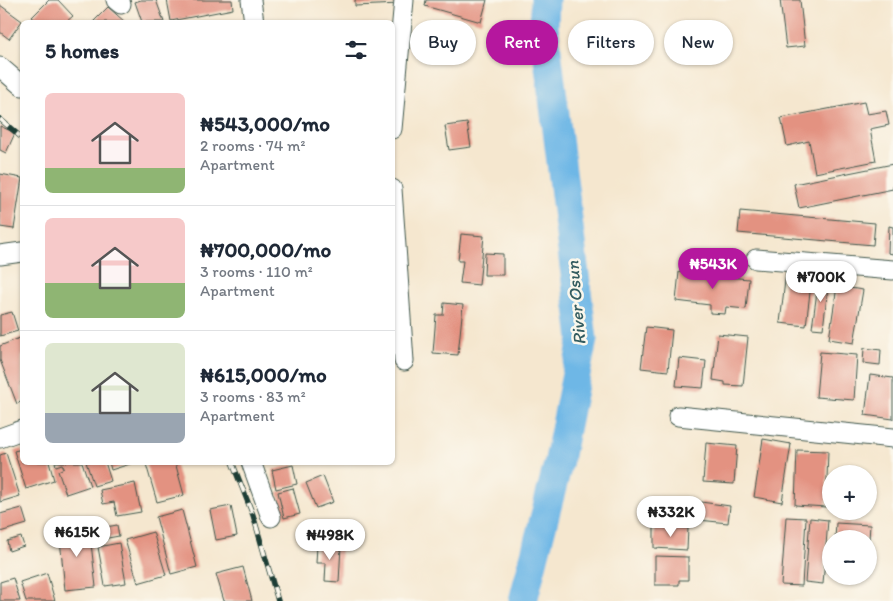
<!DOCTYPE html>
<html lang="en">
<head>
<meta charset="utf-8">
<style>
	body { margin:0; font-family:Itim,sans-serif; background:#f6f6f7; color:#1f2937; height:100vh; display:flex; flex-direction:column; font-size:19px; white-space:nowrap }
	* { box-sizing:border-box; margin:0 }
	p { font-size:16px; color:#747a83 }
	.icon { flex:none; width:28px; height:28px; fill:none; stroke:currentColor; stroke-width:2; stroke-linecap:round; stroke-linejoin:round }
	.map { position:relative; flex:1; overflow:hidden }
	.side { position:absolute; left:20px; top:20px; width:375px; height:445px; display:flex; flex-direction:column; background:#fff; border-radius:8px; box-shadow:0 1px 4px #0004 }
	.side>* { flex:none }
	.hud { position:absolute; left:410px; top:20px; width:408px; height:45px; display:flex; gap:10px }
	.controls { position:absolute; left:822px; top:465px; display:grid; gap:10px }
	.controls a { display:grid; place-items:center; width:55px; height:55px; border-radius:50%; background:#fff; box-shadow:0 1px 4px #0004; font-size:25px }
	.price { position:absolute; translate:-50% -42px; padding:0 11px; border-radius:18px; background:#fff; color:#222; font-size:16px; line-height:32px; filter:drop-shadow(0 1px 2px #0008) }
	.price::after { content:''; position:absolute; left:50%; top:30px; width:15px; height:11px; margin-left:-8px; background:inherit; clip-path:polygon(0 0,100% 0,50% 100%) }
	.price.on { background:#b5179e; color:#fff }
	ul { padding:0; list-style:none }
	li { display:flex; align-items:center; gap:15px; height:125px; padding:0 25px }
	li+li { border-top:1px solid #e0e1e3 }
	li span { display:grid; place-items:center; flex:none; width:140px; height:100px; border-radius:8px; color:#555 }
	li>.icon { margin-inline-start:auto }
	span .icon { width:60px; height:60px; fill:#fffc; stroke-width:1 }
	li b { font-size:21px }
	h2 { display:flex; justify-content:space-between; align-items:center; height:60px; padding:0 25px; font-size:21px }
	.pill { padding:0 18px; border-radius:22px; background:#fff; box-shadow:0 1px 4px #0004; font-size:18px; line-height:45px }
	.pill.on { background:#b5179e; color:#fff }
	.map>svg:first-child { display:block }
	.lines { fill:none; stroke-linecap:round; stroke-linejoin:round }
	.river { stroke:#6eb7e6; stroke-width:29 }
	.building { fill:#e39281 }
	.minor-casing { stroke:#3f564b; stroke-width:21 }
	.minor { stroke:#fff; stroke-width:19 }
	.rail-casing { stroke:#1f3d34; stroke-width:5.5 }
	.rail { stroke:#fbf7ec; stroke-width:4; stroke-dasharray:11; stroke-linecap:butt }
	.labels { text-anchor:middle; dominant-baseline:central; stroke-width:5; stroke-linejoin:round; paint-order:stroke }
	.water-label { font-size:18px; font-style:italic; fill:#335c60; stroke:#fbf7ec }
</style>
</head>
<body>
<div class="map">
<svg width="893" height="601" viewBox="0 0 893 601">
	<rect width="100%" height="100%" fill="#fbf7ec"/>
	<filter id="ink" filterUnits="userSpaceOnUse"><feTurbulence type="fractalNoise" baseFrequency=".02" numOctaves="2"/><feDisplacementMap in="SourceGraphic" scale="10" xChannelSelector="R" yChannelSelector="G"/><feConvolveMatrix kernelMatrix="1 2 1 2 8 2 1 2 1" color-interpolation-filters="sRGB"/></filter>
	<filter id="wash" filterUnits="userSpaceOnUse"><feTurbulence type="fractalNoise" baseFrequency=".0096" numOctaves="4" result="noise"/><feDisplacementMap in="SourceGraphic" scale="20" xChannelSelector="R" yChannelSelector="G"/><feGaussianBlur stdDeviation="1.12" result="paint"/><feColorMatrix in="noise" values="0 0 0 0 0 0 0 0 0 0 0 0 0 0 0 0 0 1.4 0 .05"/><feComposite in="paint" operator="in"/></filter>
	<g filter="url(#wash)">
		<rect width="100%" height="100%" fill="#f5e7cf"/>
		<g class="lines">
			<path class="river" d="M523,601l36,-141 24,-121 -39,-313 1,-26"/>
		</g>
		<g id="blocks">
			<path class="building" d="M49,0h9l15,16 -7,6h-28l-6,-5z
				M141,0h15l8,22h-22l-7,-20z
				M167,0h65l1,9 -62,12z
				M355,0h45v4l-45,2z
				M426,0h61l-6,22 -56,-16z
				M780,0h20l5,46 -19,2z
				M0,5l22,16 -13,18 -9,-7z
				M108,7l17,15h-32z
				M864,102l3,12 19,-3 3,14 -19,4 6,32 -61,12 -6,-32 -22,5 -6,-28z
				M467,123l4,24 -22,3 -4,-24z
				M0,126l15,7 -9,20 -6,-3z
				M893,164v25l-94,19 -5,-24z
				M0,174l22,4 -8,51 -14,-2z
				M740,211l135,12 -2,22 -135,-12z
				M889,226l4,1v27l-5,-1z
				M461,234l23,2 -5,49 -19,-2 3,-22h-5z
				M485,253l18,1v21h-19z
				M710,268l19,2 -1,7 21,2 -3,30 -20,-2 -1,7 -15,-1v-8l-34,-4 3,-29 31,3z
				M786,272l26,3 -6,51 -26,-3z
				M819,277l10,1 -6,51 -11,-1z
				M837,286l26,4 -9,53 -25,-4z
				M444,303l19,2 -5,50 -25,-2 3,-38h7z
				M12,312l6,19 -18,5v-21z
				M646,327l26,3 -4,41 -27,-3z
				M718,334l30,3 -5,49 -18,-1v-3l-12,-2z
				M22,337v64l-5,3 -17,-44v-14z
				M864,348l17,2 -1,15 -17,-2z
				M820,352l37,3 -3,45 -38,-3z
				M679,358l27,3 -3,27 -27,-2z
				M870,375l23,3v41l-28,-4z
				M763,439l28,5 -9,58 -28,-5z
				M706,443l31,3 -3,38 -31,-2z
				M22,449v13h27l5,18 -28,9 -12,-38z
				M797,450l31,1 -2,56 -31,-2z
				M6,453l14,43 -20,6v-47z
				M55,462h27l8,24 -24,8 -8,-23 6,-3 -2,-4 -6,2z
				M86,462h19l6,19 -17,5z
				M109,462h24v1l-22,7z
				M150,462h25l9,33 -27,7 -11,-38z
				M293,465l4,19 -21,5 -4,-19z
				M323,476l10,26 -17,6 -10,-25z
				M135,483l6,29 -24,4 -3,-14 -11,2 -3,-14z
				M293,488l7,26 -16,4 -6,-26z
				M701,502l29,4 -2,17 -29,-3z
				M231,506l6,30 -21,4 -6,-30z
				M22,508l5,16 -27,8v-18z
				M182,510l15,57 -26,7 -15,-57z
				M786,517l20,1 -4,68 -21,-1z
				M810,518l18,2 -5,64 -18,-2z
				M836,523l34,2 -1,14h-34z
				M117,525l2,11 -22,4 -2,-11z
				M89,526l7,61 -31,3 -6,-61z
				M654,527l34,1 -1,22 -33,-2z
				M153,532l13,43 -28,8 -13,-43z
				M306,534h32v7l-32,1z
				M21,537l3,9 -15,5 -2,-10z
				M119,543l7,40 -21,3 -7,-39z
				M317,545l24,1 -2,36 -14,-1 1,-18h-10z
				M655,556l33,1v23h-9v5h-24z
				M243,567l9,34h-28l-8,-27z
				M47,573l8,28h-29l-6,-19z
				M13,578l7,23h-20v-19z"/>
		</g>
	</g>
	<g filter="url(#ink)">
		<use href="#blocks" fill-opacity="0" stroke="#3f564b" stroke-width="1"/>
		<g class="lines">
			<defs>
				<path id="minor" d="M116,0l5,4
					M251,0l3,22
					M0,67l22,19
					M392,129l12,-129
					M392,189l12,172
					M0,255l22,-3
					M756,259l137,11
					M678,416l215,22
					M0,438l22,-8
					M251,462l20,55"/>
			</defs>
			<use href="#minor" class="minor-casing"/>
			<use href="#minor" class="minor"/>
			<defs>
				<path id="rail" d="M0,119l22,19
					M232,462l21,53 25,86"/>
			</defs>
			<use href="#rail" class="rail-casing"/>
			<use href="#rail" class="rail"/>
		</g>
	</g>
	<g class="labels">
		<g class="water-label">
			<text transform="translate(576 303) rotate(-95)">River Osun</text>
		</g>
	</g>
</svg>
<div class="controls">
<a>+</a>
<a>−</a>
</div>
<b class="price on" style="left:713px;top:290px">₦543K</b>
<b class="price" style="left:821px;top:303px">₦700K</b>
<b class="price" style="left:671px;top:538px">₦332K</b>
<b class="price" style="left:77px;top:558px">₦615K</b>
<b class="price" style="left:330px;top:561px">₦498K</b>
<div class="hud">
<a class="pill">Buy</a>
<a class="pill on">Rent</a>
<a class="pill">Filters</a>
<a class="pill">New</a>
</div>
<section class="side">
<h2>5 homes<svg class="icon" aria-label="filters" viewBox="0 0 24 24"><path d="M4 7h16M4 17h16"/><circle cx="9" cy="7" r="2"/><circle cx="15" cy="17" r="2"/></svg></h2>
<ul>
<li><span style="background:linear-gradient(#f6c9c9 75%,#8fb573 0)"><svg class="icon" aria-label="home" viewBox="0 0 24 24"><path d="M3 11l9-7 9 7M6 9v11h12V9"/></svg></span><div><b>₦543,000/mo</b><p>2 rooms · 74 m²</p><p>Apartment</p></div></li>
<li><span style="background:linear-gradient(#f6c9c9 65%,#8fb573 0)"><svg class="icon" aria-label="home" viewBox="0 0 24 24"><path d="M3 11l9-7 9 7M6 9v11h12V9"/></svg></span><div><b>₦700,000/mo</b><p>3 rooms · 110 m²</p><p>Apartment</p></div></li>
<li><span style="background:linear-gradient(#dfe7d0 70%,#9aa5b1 0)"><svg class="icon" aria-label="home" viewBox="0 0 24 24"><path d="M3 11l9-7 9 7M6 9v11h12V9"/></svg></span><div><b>₦615,000/mo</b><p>3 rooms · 83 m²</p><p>Apartment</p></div></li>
</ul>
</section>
</div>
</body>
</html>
